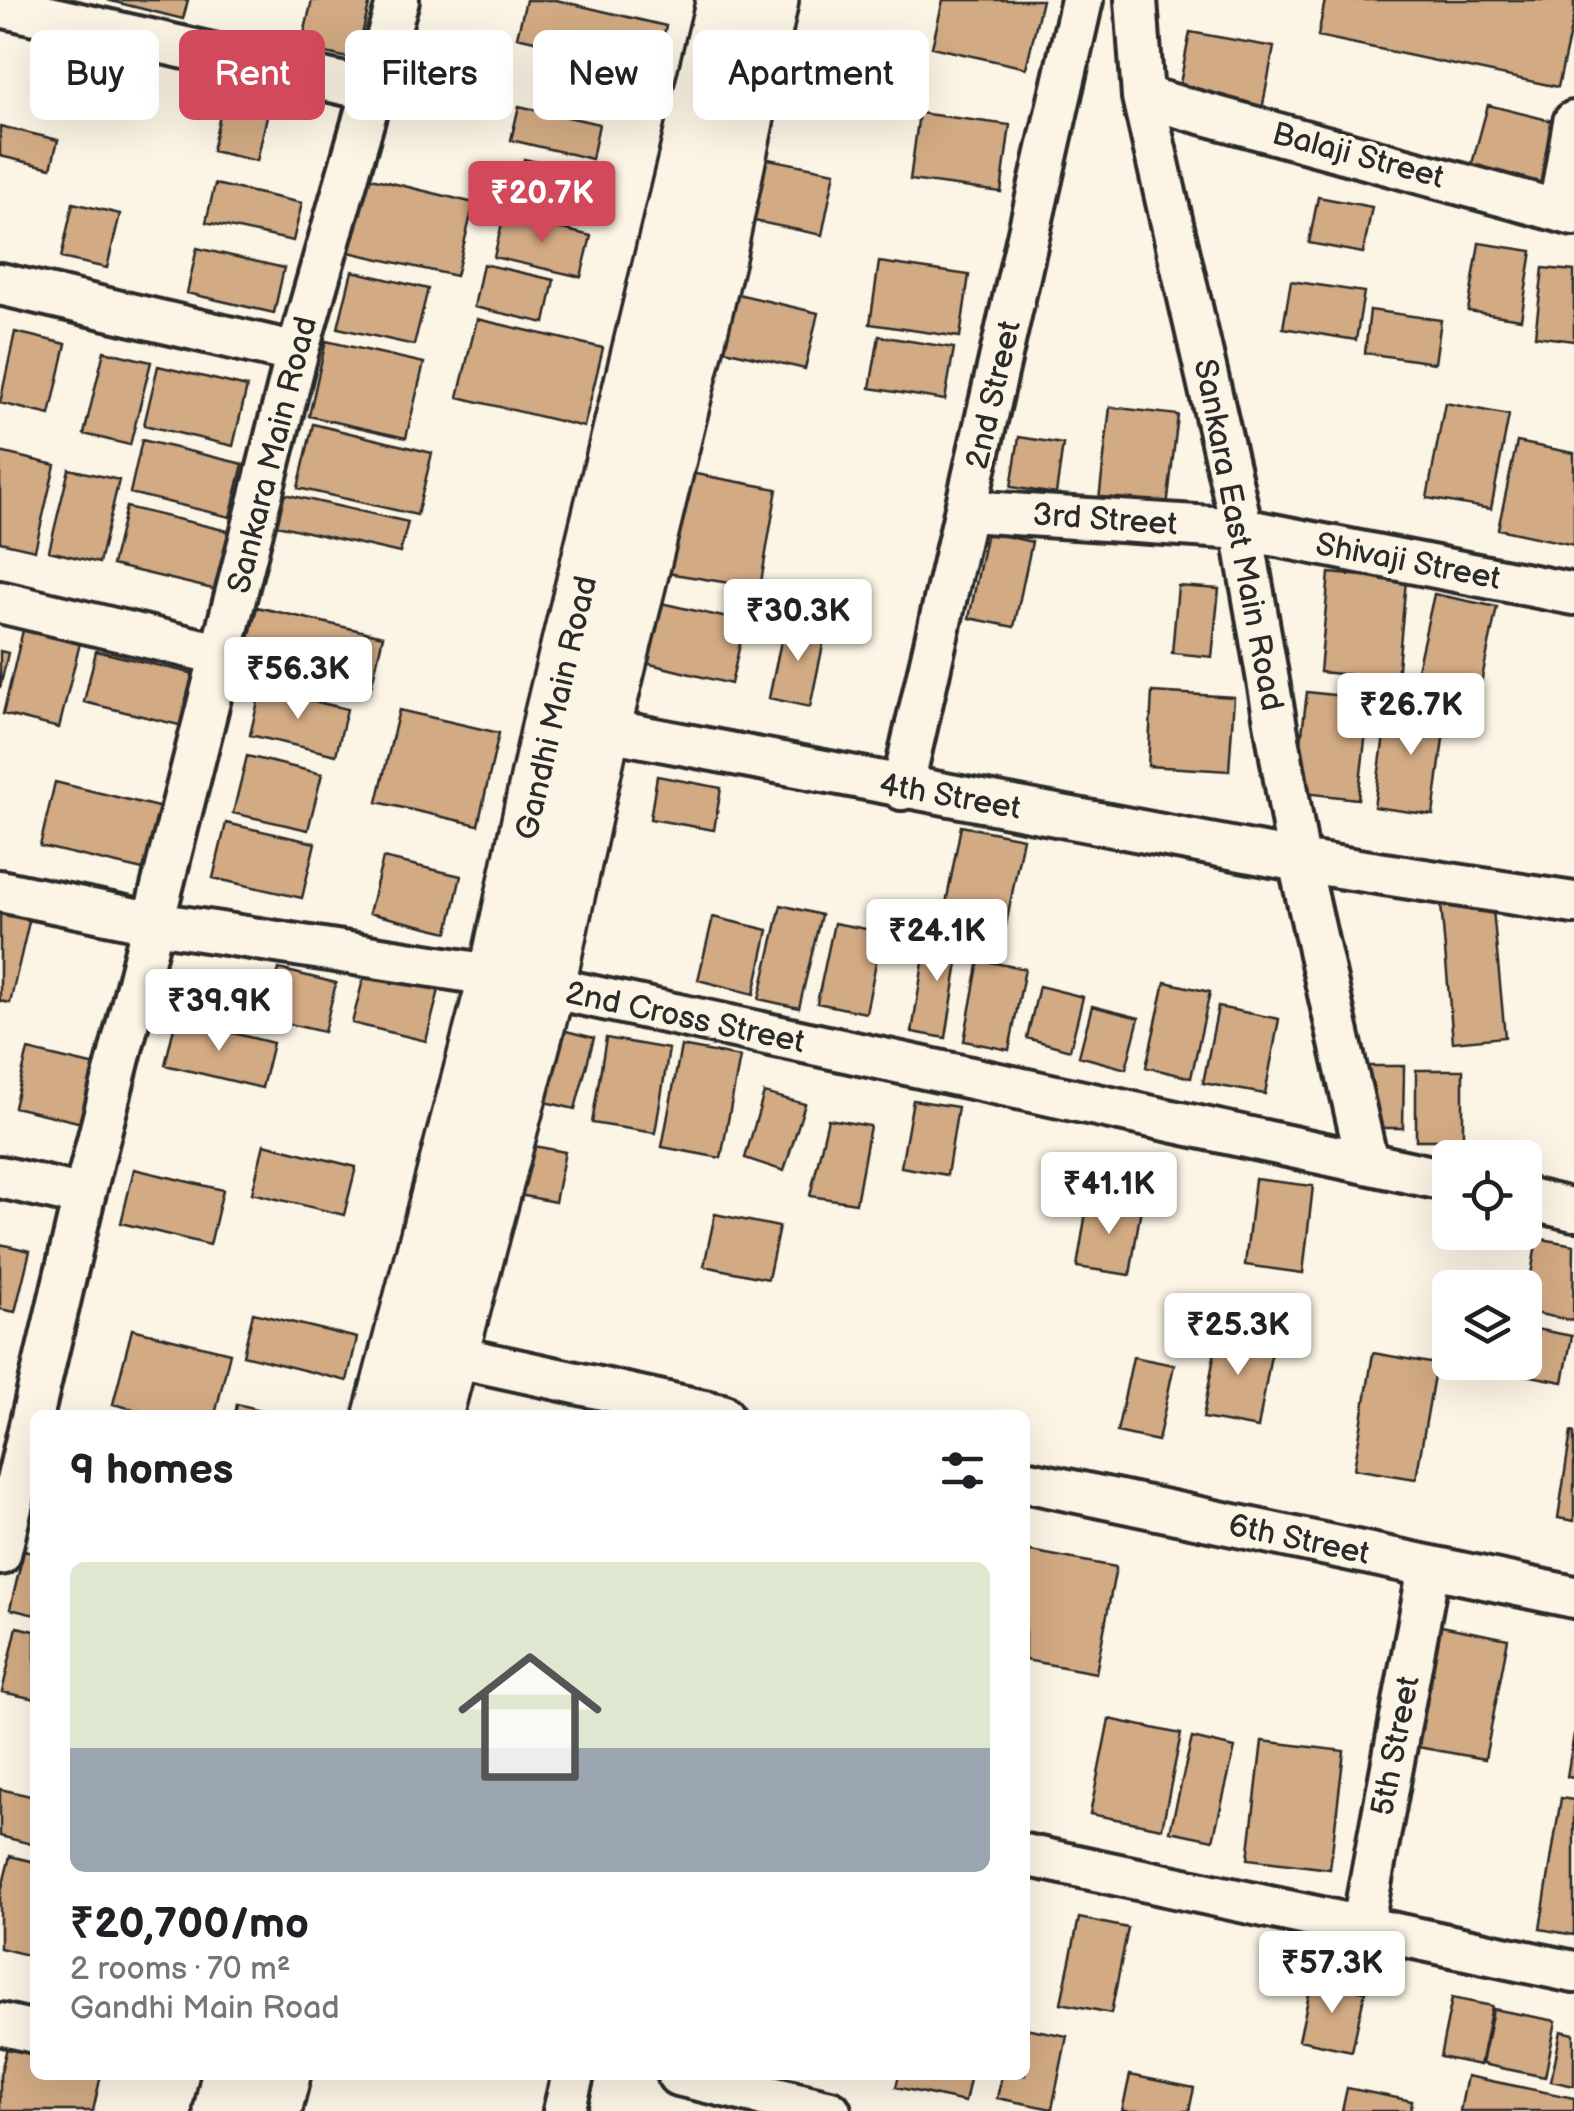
<!DOCTYPE html>
<html lang="en">
<head>
<meta charset="utf-8">
<style>
	body { margin:0; font-family:"Balsamiq Sans",sans-serif; background:#f2f2f2; color:#202124; height:100vh; display:flex; flex-direction:column; font-size:38px; white-space:nowrap }
	* { box-sizing:border-box; margin:0 }
	p { font-size:32px; color:#757577 }
	.icon { flex:none; width:55px; height:55px; fill:none; stroke:currentColor; stroke-width:2; stroke-linecap:round; stroke-linejoin:round }
	.map { position:relative; flex:1; overflow:hidden }
	.drawer { position:absolute; left:30px; top:1410px; width:1000px; height:670px; display:flex; flex-direction:column; background:#fff; border-radius:15px; box-shadow:0 10px 40px #0002 }
	.drawer>* { flex:none }
	.guide { position:absolute; left:30px; top:30px; width:1000px; height:90px; display:flex; gap:20px }
	.buttons { position:absolute; left:1432px; top:1140px; display:grid; gap:20px }
	.buttons a { display:grid; place-items:center; width:110px; height:110px; border-radius:15px; background:#fff; box-shadow:0 10px 40px #0002; font-size:50px }
	.price { position:absolute; translate:-50% -85px; padding:0 22px; border-radius:10px; background:#fff; color:#222; font-size:32px; line-height:65px; filter:drop-shadow(0 2px 5px #0008) }
	.price::after { content:''; position:absolute; left:50%; top:60px; width:30px; height:22px; margin-left:-15px; background:inherit; clip-path:polygon(0 0,100% 0,50% 100%) }
	.price.selected { background:#d1495b; color:#fff }
	ul { padding:0; list-style:none }
	li { display:grid; align-content:center; gap:20px; height:530px; padding:0 40px }
	li+li { border-top:2px solid #e0e0e0 }
	li span { display:grid; place-items:center; height:310px; border-radius:15px; color:#555 }
	li>.icon { margin-inline-start:auto }
	span .icon { width:180px; height:180px; fill:#fffc; stroke-width:1 }
	li b { font-size:42px }
	h2 { display:flex; justify-content:space-between; align-items:center; height:120px; padding:0 40px; font-size:42px }
	.tag { padding:0 35px; border-radius:15px; background:#fff; box-shadow:0 10px 40px #0002; font-size:35px; line-height:90px }
	.tag.selected { background:#d1495b; color:#fff }
	.map>svg:first-child { display:block }
	.building { fill:#d2aa83; stroke:#2b2b2b; stroke-width:2.5 }
	.lines { fill:none; stroke-linecap:round; stroke-linejoin:round }
	.street-casing { stroke:#2b2b2b; stroke-width:48 }
	.secondary-casing { stroke:#2b2b2b; stroke-width:62 }
	.street { stroke:#fcf5e5; stroke-width:40 }
	.secondary { stroke:#fcf5e5; stroke-width:55 }
	.labels { text-anchor:middle; dominant-baseline:central; stroke-width:8; stroke-linejoin:round; paint-order:stroke }
	.street-label { font-size:32px; fill:#2b2b2b; stroke:#fcf5e5 }
</style>
</head>
<body>
<div class="map">
<svg width="1574" height="2111" viewBox="0 0 1574 2111">
	<rect width="100%" height="100%" fill="#fcf5e5"/>
	<filter id="ink" filterUnits="userSpaceOnUse"><feTurbulence type="fractalNoise" baseFrequency=".01" numOctaves="2"/><feDisplacementMap in="SourceGraphic" scale="20" xChannelSelector="R" yChannelSelector="G"/><feConvolveMatrix kernelMatrix="1 2 1 2 8 2 1 2 1" color-interpolation-filters="sRGB"/></filter>
	<g filter="url(#ink)">
		<path class="building" d="M107,0h81l-5,19z
			M312,0l58,1 -14,59 -55,-13z
			M526,0h30l110,26 -10,43 -139,-32z
			M943,0h99l-16,68 -94,-21z
			M1325,0h249v14l-16,73 -240,-51z
			M423,28l59,13 -13,54 -59,-13z
			M1190,32l84,15 -13,68 -84,-16z
			M556,56l73,17 -8,38 -74,-18z
			M224,97l45,10 -12,54 -45,-10z
			M1488,105l72,18 -17,67 -73,-19z
			M519,106l80,18 -7,35 -81,-19z
			M919,113l91,12 -9,67 -91,-12z
			M0,126l58,14 -7,28 -51,-12z
			M753,156l82,16 -13,63 -82,-17z
			M524,159l62,14 -11,45 -61,-14z
			M363,176l111,27 -18,73 -112,-25z
			M215,184l87,19 -9,38 -87,-19z
			M1318,197l54,10 -9,46 -54,-10z
			M73,203l47,11 -13,54 -46,-10z
			M504,215l87,21 -10,41 -87,-20z
			M1479,243l53,8 -11,68 -53,-8z
			M197,248l87,20 -10,45 -87,-20z
			M879,262l90,13 -9,62 -90,-13z
			M483,264l71,16 -9,43 -71,-16z
			M1543,268l31,3v70l-39,-5z
			M352,271l76,18 -14,56 -76,-17z
			M1291,281l73,11 -8,48 -73,-12z
			M721,290l97,23 -13,56 -97,-23z
			M1370,310l71,10 -6,43 -70,-10z
			M477,319l126,29 -19,79 -126,-30z
			M15,332l51,12 -16,71 -50,-12z
			M879,336l75,12 -9,52 -75,-12z
			M326,341l98,22 -18,75 -97,-22z
			M104,351l47,11 -21,83 -46,-11z
			M158,366l89,21 -14,59 -89,-21z
			M1445,403l64,12 -18,94 -64,-11z
			M1110,407l68,8 -11,92 -68,-7z
			M313,424l119,29 -15,62 -119,-27z
			M1019,437l44,7 -7,50 -45,-7z
			M142,440l101,24 -13,53 -100,-24z
			M1517,442l57,11v92l-76,-16z
			M0,452l55,13 -20,85 -35,-8z
			M69,469l50,11 -20,83 -50,-12z
			M674,470l103,19 -17,99 -105,-17z
			M284,494l124,28 -8,31 -123,-28z
			M126,507l106,25 -15,58 -105,-25z
			M987,532l45,10 -18,85 -45,-9z
			M1329,573l77,7 -9,99 -77,-7z
			M1178,586l41,3 -7,68 -40,-4z
			M1434,594l63,13 -19,90 -64,-14z
			M661,603l84,19 -14,62 -85,-21z
			M257,607l126,29 -13,56 -127,-30z
			M785,622l41,9 -16,76 -41,-9z
			M24,626l57,13 -22,89 -56,-14z
			M0,651l8,2 -8,35z
			M96,651l99,23 -12,52 -99,-24z
			M261,689l86,20 -11,46 -86,-20z
			M1152,692l82,5 -5,74 -81,-5z
			M1307,692l63,7 -12,100 -63,-7z
			M1389,700l58,8 -14,107 -59,-8z
			M399,710l100,23 -21,92 -101,-23z
			M247,756l75,18 -14,56 -75,-17z
			M657,776l64,12 -7,42 -64,-11z
			M55,782l107,26 -15,63 -107,-25z
			M226,823l89,20 -13,55 -89,-20z
			M961,826l62,12 -18,92 -62,-11z
			M383,858l78,18 -13,56 -79,-19z
			M1492,899l13,138 -52,5 -12,-138z
			M0,905l31,8 -21,90 -10,-2z
			M781,905l40,10 -22,93 -40,-9z
			M713,917l55,13 -14,64 -56,-14z
			M834,923l48,9 -16,81 -49,-10z
			M928,931l34,6 -16,101 -34,-6z
			M979,960l46,9 -16,81 -45,-9z
			M279,969l57,14 -12,49 -57,-13z
			M365,972l74,18 -13,51 -74,-18z
			M1165,982l45,10 -19,86 -45,-11z
			M1039,986l44,11 -13,53 -43,-12z
			M1092,1006l47,12 -13,51 -47,-13z
			M1218,1007l61,12 -14,75 -62,-11z
			M176,1019l97,24 -11,45 -97,-23z
			M546,1026l48,12 -19,71 -47,-11z
			M606,1038l63,11 -14,84 -63,-10z
			M681,1046l59,11 -19,101 -59,-11z
			M28,1050l80,19 -13,57 -81,-19z
			M1363,1066h41l-1,62h-41z
			M1416,1070h47v70h-47z
			M764,1093l41,11 -21,67 -39,-13z
			M913,1100l45,7 -11,68 -46,-8z
			M828,1119l42,7 -14,77 -46,-7z
			M514,1142l51,10 -10,50 -51,-10z
			M264,1144l92,23 -12,48 -92,-22z
			M134,1169l89,21 -13,55 -89,-22z
			M1255,1179l58,7 -10,87 -58,-8z
			M1088,1200l53,8 -11,67 -53,-8z
			M715,1214l64,13 -11,52 -64,-13z
			M1537,1238l37,7 -1,76 -48,-10z
			M0,1244l30,7 -15,61 -15,-3z
			M253,1313l104,25 -10,43 -104,-26z
			M1525,1327l47,9 -9,46 -71,-13 1,-7h32z
			M1219,1328l55,10 -16,90 -55,-10z
			M132,1329l98,24 -15,62h-58l-44,-11z
			M1373,1353l63,11 -20,115 -62,-10z
			M1133,1357l41,8 -16,76 -41,-9z
			M237,1404l45,11h-47z
			M1571,1432l3,1v88l-16,-3z
			M24,1550l11,3v62l-25,-6z
			M1025,1550l91,17 -20,106 -71,-13z
			M1436,1625l72,14 -23,120 -73,-13z
			M17,1627l18,4v68l-33,-7z
			M1109,1719l72,15 -19,94 -72,-14z
			M1574,1734v44l-7,-1z
			M1192,1738l43,10 -22,92 -43,-9z
			M1262,1741l82,10 -14,118 -82,-10z
			M0,1789l35,8v48l-35,-9z
			M1561,1798l13,2v135l-34,-6z
			M10,1856l25,6v95l-35,-9v-52z
			M1079,1918l49,10 -17,85 -50,-10z
			M1312,1981l53,10 -13,60 -53,-11z
			M1452,1998l40,8 -12,59 -40,-8z
			M1493,2009l63,12 -11,56 -63,-13z
			M1025,2028l42,8 -15,73 -55,-11 5,-23h23z
			M1561,2031l13,3v52l-23,-5z
			M8,2044l27,6v25h66l-8,36h-93v-36z
			M899,2075h72l-6,27 -69,-15z
			M1130,2075l64,13 -5,23h-67z
			M1467,2076l107,22v13h-114z
			M1347,2088l65,13 -2,10h-68z"/>
		<g class="lines">
			<defs>
				<path id="street" d="M1136,0l7,97 99,432 57,332 68,301
					M0,6l371,84
					M1143,97l431,118
					M1559,210l15,-88
					M0,284l297,69
					M968,511l274,18 332,65
					M0,602l223,53
					M602,729l697,132 275,42
					M902,789l180,-789
					M0,891l155,32 342,53 953,205
					M0,1177l84,19
					M1525,1198l49,12
					M425,1350l297,65
					M1025,1481l549,116
					M0,1554l84,-358 213,-843 101,-353
					M1025,1855l549,117
					M1363,1923l66,-355
					M0,2024l35,8
					M678,2075l152,36
					M564,2111l9,-36"/>
				<path id="secondary" d="M382,1415l115,-439 55,-258 173,-718
					M434,1415l112,-426 56,-260 115,-472 53,-257
					M222,2111l8,-36
					M273,2111l9,-36"/>
			</defs>
			<use href="#street" class="street-casing"/>
			<use href="#secondary" class="secondary-casing"/>
			<use href="#street" class="street"/>
			<use href="#secondary" class="secondary"/>
		</g>
	</g>
	<g class="labels">
		<g class="street-label">
			<text transform="translate(1358 156) rotate(15)">Balaji Street</text>
			<text transform="translate(994 395) rotate(-77)">2nd Street</text>
			<text transform="translate(273 455) rotate(-76)">Sankara Main Road</text>
			<text transform="translate(1105 520) rotate(4)">3rd Street</text>
			<text transform="translate(1238 535) rotate(79)">Sankara East Main Road</text>
			<text transform="translate(1408 562) rotate(11)">Shivaji Street</text>
			<text transform="translate(557 708) rotate(-77)">Gandhi Main Road</text>
			<text transform="translate(950 797) rotate(10)">4th Street</text>
			<text transform="translate(685 1018) rotate(12)">2nd Cross Street</text>
			<text transform="translate(1299 1540) rotate(12)">6th Street</text>
			<text transform="translate(1396 1746) rotate(-79)">5th Street</text>
		</g>
	</g>
</svg>
<div class="buttons">
<a><svg class="icon" aria-label="locate" viewBox="0 0 24 24"><circle cx="12" cy="12" r="6"/><path d="M12 2v4M12 18v4M2 12h4M18 12h4"/></svg></a>
<a><svg class="icon" aria-label="layers" viewBox="0 0 24 24"><path d="M12 4l9 5-9 5-9-5zM3 14l9 5 9-5"/></svg></a>
</div>
<b class="price selected" style="left:542px;top:246px">₹20.7K</b>
<b class="price" style="left:798px;top:664px">₹30.3K</b>
<b class="price" style="left:298px;top:722px">₹56.3K</b>
<b class="price" style="left:1411px;top:758px">₹26.7K</b>
<b class="price" style="left:937px;top:984px">₹24.1K</b>
<b class="price" style="left:219px;top:1054px">₹39.9K</b>
<b class="price" style="left:1109px;top:1237px">₹41.1K</b>
<b class="price" style="left:1238px;top:1378px">₹25.3K</b>
<b class="price" style="left:1332px;top:2016px">₹57.3K</b>
<div class="guide">
<a class="tag">Buy</a>
<a class="tag selected">Rent</a>
<a class="tag">Filters</a>
<a class="tag">New</a>
<a class="tag">Apartment</a>
</div>
<section class="drawer">
<h2>9 homes<svg class="icon" aria-label="filters" viewBox="0 0 24 24"><path d="M4 7h16M4 17h16"/><circle cx="9" cy="7" r="2"/><circle cx="15" cy="17" r="2"/></svg></h2>
<ul>
<li><span style="background:linear-gradient(#dfe7d0 60%,#9aa5b1 0)"><svg class="icon" aria-label="home" viewBox="0 0 24 24"><path d="M3 11l9-7 9 7M6 9v11h12V9"/></svg></span><div><b>₹20,700/mo</b><p>2 rooms · 70 m²</p><p>Gandhi Main Road</p></div></li>
</ul>
</section>
</div>
</body>
</html>
